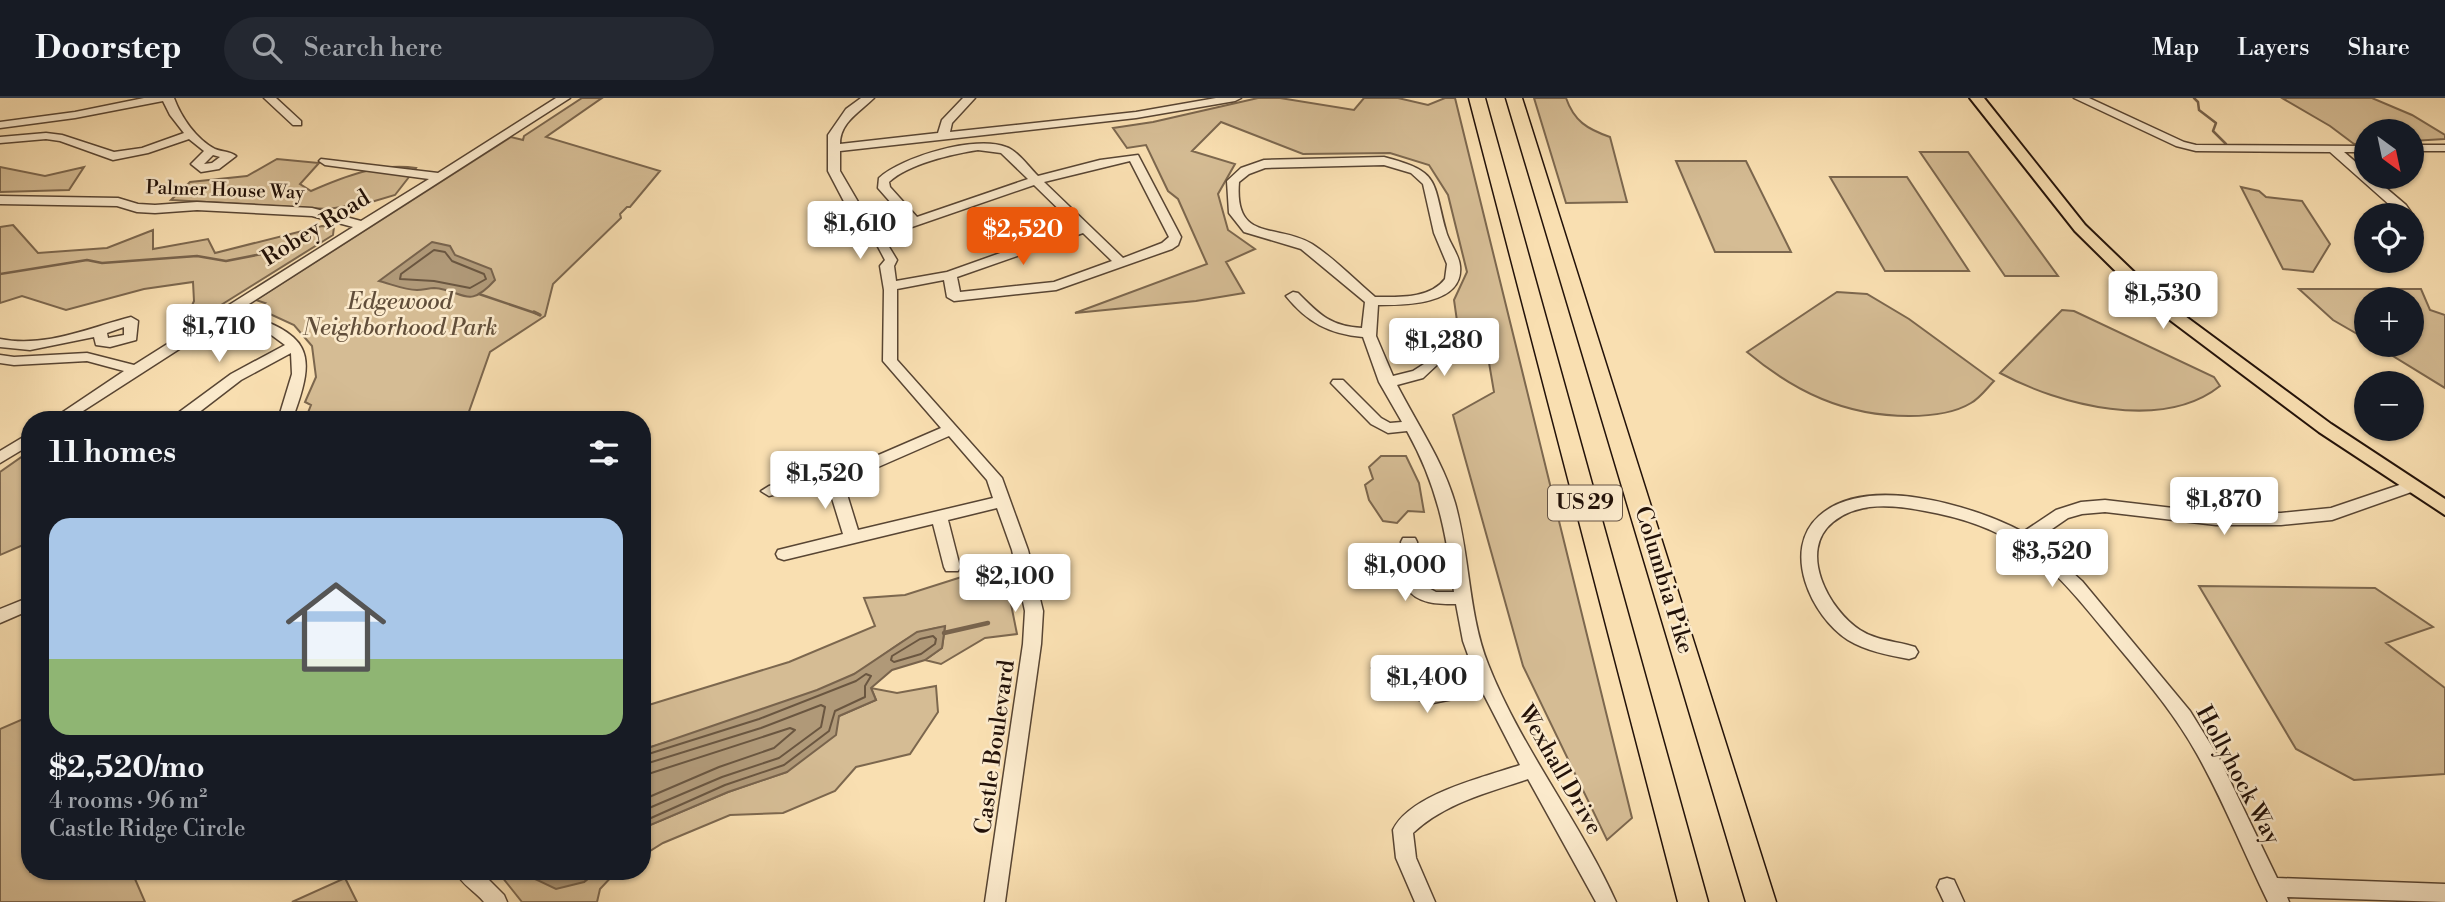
<!DOCTYPE html>
<html lang="en">
<head>
<meta charset="utf-8">
<style>
	body { margin:0; font-family:"Libre Bodoni",serif; background:#242831; color:#f1f3f6; height:100vh; display:flex; flex-direction:column; font-size:26px; white-space:nowrap }
	* { box-sizing:border-box; margin:0 }
	p { font-size:23px; color:#9ea1a6 }
	.icon { flex:none; width:38px; height:38px; fill:none; stroke:currentColor; stroke-width:2; stroke-linecap:round; stroke-linejoin:round }
	.map { position:relative; flex:1; overflow:hidden }
	.details { position:absolute; left:21px; top:313px; width:630px; height:469px; display:flex; flex-direction:column; background:#171b24; border-radius:28px; box-shadow:0 2px 5px #0004 }
	.details>* { flex:none }
	.needle { width:46px; rotate:147deg }
	.controls { position:absolute; left:2354px; top:21px; display:grid; gap:14px }
	.controls a { display:grid; place-items:center; width:70px; height:70px; border-radius:50%; background:#171b24; box-shadow:0 2px 5px #0004; font-size:35px }
	.price { position:absolute; translate:-50% -60px; padding:0 16px; border-radius:7px; background:#fff; color:#222; font-size:23px; line-height:46px; filter:drop-shadow(0 2px 4px #0008) }
	.price::after { content:''; position:absolute; left:50%; top:42px; width:21px; height:16px; margin-left:-10px; background:inherit; clip-path:polygon(0 0,100% 0,50% 100%) }
	.price.on { background:#ea580c; color:#fff }
	ul { padding:0; list-style:none }
	li { display:grid; align-content:center; gap:14px; height:371px; padding:0 28px }
	li span { display:grid; place-items:center; height:217px; border-radius:21px; color:#555 }
	li>.icon { margin-inline-start:auto }
	span .icon { width:126px; height:126px; fill:#fffc; stroke-width:1 }
	li b { font-size:30px }
	h2 { display:flex; justify-content:space-between; align-items:center; height:84px; padding:0 28px; font-size:30px }
	header { display:flex; align-items:center; gap:42px; box-sizing:border-box; height:98px; padding:0 35px; background:#171b24; border-bottom:2px solid #363941 }
	header strong { font-size:33px }
	nav { display:flex; gap:38px; margin-inline-start:auto; font-size:24px }
	.search { width:490px; height:63px; background:#242831; display:flex; align-items:center; gap:18px; box-sizing:border-box; padding:0 24px; border-radius:38px; color:#9ea1a6; font-size:26px }
	.map>svg:first-child { display:block }
	.green { fill:#d5bc94; stroke:#7c674e; stroke-width:2 }
	.water { fill:#b09978; stroke:#78634c; stroke-width:2 }
	.lines { fill:none; stroke-linecap:round; stroke-linejoin:round }
	.shore { stroke:#6a5640; stroke-width:2 }
	.stream-far2 { stroke:#78634c; stroke-width:2.5 }
	.stream-far1 { stroke:#78634c; stroke-width:3.5 }
	.stream { stroke:#78634c; stroke-width:4.5 }
	.minor-casing { stroke:#584533; stroke-width:3 }
	.major-casing { stroke:#231209; stroke-width:4 }
	.highway-casing { stroke:#231209; stroke-width:3 }
	.minor { fill:#fbeacc; fill-rule:evenodd }
	.major { fill:#f9dfb1; fill-rule:evenodd }
	.highway { fill:#f9dfb1; fill-rule:evenodd }
	.labels { text-anchor:middle; dominant-baseline:central; stroke-width:5; stroke-linejoin:round; paint-order:stroke }
	.far-street-label { font-size:19px; fill:#231209; stroke:#fbeacc }
	.shield { fill:#fbeacc; stroke:#645344; stroke-width:2 }
	.shield-label { font-size:21px; font-weight:bold; fill:#231209 }
	.street-label { font-size:23px; fill:#231209; stroke:#fbeacc }
	.park-label { font-size:23px; font-style:italic; fill:#614e3a; stroke:#fbeacc }
</style>
</head>
<body>
<header>
<strong>Doorstep</strong>
<div class="search"><svg class="icon" aria-label="search" viewBox="0 0 24 24"><circle cx="10" cy="10" r="6"/><path d="M15 15l6 6"/></svg>Search here</div>
<nav><a>Map</a><a>Layers</a><a>Share</a></nav>
</header>
<div class="map">
<svg width="2445" height="804" viewBox="0 0 2445 804">
	<rect width="100%" height="100%" fill="#f9dfb1"/>
	<filter id="stains"><feTurbulence type="fractalNoise" baseFrequency=".00286" numOctaves="4"/><feColorMatrix values="0 0 0 0 .2 0 0 0 0 .09 0 0 0 0 .02 0 0 0 .5 -.17"/></filter>
	<radialGradient id="worn" r=".72"><stop offset=".6" stop-color="#630" stop-opacity="0"/><stop offset="1" stop-color="#630" stop-opacity=".3"/></radialGradient>
	<path class="green" d="M582,0h20l-56,39 114,34 -30,36h-3l-7,7 1,4 -68,66 -8,32 -55,36 -24,68h-161l6,-15 -6,-3 11,-25 -4,-31 -18,-21 -37,-17 8,-5 -9,-3 255,-163 12,3 1,-4z
		M1258,0h22l74,12 10,-12h34l30,7 17,-7h10l177,720 -25,22 -84,-174 -70,-251 41,-23 -8,-47 -29,-24 -3,-21 13,-28 -19,-77 -19,-30 -39,-12 -87,1 -82,-32 -29,29 43,13 -17,30 10,36 27,19 -29,13 18,31 -48,8 -121,12 132,-49 -29,-65 -10,-8 -22,-46 -19,3 -14,-20 40,-6z
		M1534,0h32c8,23 21,31 44,39l17,65 -61,1z
		M2282,0h90l40,17 33,20v4l-33,2v-10h-46v12l-12,1 -24,-18z
		M1920,54h48l90,124h-53z
		M277,61l42,4 -19,21 11,7c32,-14 69,-29 105,-23l-21,27 -27,8 -40,6 -157,-9 19,-18 57,-6z
		M1676,63h70l45,91h-76z
		M0,69l45,9 39,-9 -15,23 -69,2z
		M1830,79h77l62,94h-84z
		M2241,89l18,4 7,6 36,4 28,43 -17,28 -30,-3z
		M13,127l25,28 69,-5 46,-18v19l55,-10 7,14 107,-27 12,1 -1,8 -152,95 13,-29 -1,-19 -49,7 -78,21 -44,-14 -22,7v-76z
		M2299,191h122l9,21 15,5v73l-70,-43h37v-46h-46v40l-33,-19z
		M1837,194l30,2 42,25 85,62c-7,7 -14,17 -23,22 -18,11 -41,13 -62,13 -64,0 -114,-24 -162,-64z
		M2062,212l12,1 140,66 6,9c-58,46 -161,19 -220,-13z
		M30,353v91l-30,13v-83z
		M1381,358h25l13,27 5,29 -16,-1 -11,12 -14,-2 -14,-21 -4,-15 8,-6 -4,-12z
		M993,469l17,32 7,35 -32,4 -44,26 -16,-4 17,-12 3,-21c-41,3 -60,32 -94,49 -66,31 -139,51 -209,74v-43l147,-45 86,-36 -11,-28 41,-3z
		M2199,488l176,2 58,39 -47,16 59,45v86l-91,6 -58,-31z
		M936,588l2,26 -28,42 -54,13 -21,24 -52,22 -53,2 -67,28 -21,13v-24l8,-7 78,-33 59,-20 52,-56 37,-16 -5,-12 26,5z
		M30,618v156h102l13,30h-145v-173z
		M498,774h39l-2,7 49,3 12,-10h20l-16,17 -3,13h-75z
		M345,780l12,24h-65z"/>
	<path class="water" d="M432,144l18,4 5,9 36,14 4,11c-28,31 -31,10 -61,8 -5,0 -11,2 -17,2 -12,0 -26,-6 -38,-9z
		M945,528l-3,22 -17,12 -33,10 -21,18 5,12 -37,16 -3,19 -49,37 -59,20 -78,33 -8,7v-82l175,-60 37,-16 63,-42z
		M537,774h59l-12,10 -28,7 -21,-10z"/>
	<g class="lines">
		<path class="shore" d="M434,152l11,2 7,9 32,13 2,5 -16,9 -36,-7 -34,-2 1,-5z
			M933,538l3,3 -1,5 -14,10 -27,8 -3,-2 1,-4 28,-17z
			M642,658l117,-37 97,-38 10,-7 5,2 -6,10v11l-30,14 -6,20 -45,34 -59,20 -83,37
			M642,667l119,-37 60,-23 4,2 -4,20 -42,31 -57,19 -80,34
			M642,678l148,-48 5,2 -21,18 -55,19 -77,33"/>
		<path class="stream-far2" d="M2194,0l4,4 1,8 17,13 -3,8 13,13
			M0,176l87,-14 15,3 95,-7 29,5 51,-10
			M479,196l59,20"/>
		<path class="stream-far1" d="M534,214l6,3"/>
		<path class="stream" d="M944,535l44,-10"/>
		<defs>
			<path id="minor" d="M144,0h30c7,19 22,41 41,51 7,3 15,2 21,7l-17,13 -18,3 -10,-8 13,-13 -15,-12 -41,14 -35,7 -53,-19 -14,-2 -46,4v-6l46,-4 16,2 52,17 28,-4 42,-15 -14,-18 -7,-14 -88,17 -75,10v-6l75,-10zM213,57l7,2 -8,6 -8,1z
				M264,0h12l25,23v4h-8z
				M556,0h14l-332,213c71,24 81,38 54,109h-14l14,-46 -1,-21 -50,27 -52,40h-14l3,-7 53,-39 54,-29 -19,-14 -37,-14 -160,103h-18l73,-49 -37,-10 -73,4 -14,-2v-8l14,2 73,-4 47,12 219,-138 -41,-11 -115,-6 -42,3 -18,-1 -20,-6 -117,-2v-8l118,2 20,6 17,1 42,-3 115,6 49,13 68,-42 -104,-14 -6,-4 2,-2 117,14z
				M861,0h13c-14,14 -34,24 -34,46l98,-11 4,-13 21,-22h12l-23,25 -2,9 186,-20 80,-14h25l-6,3 -99,17 -296,33v20l35,60 32,-10 -29,-33 1,-10c23,-21 96,-43 127,-31 12,4 23,20 32,29l62,-16 38,-5 43,82 -3,8 -6,4 -116,41 -102,11 -7,-4 -3,-17 -47,9v71l105,118 26,72 15,61 -2,33 -36,258h-20l38,-258 2,-33 -13,-61 -15,-42 -49,12 12,47 -2,4h-12l-2,-4 -11,-43 -149,36 -6,-2 -2,-4 2,-4 65,-16 -16,-52 -58,14 -8,-5 8,-5 91,-23 81,-35 -58,-67 1,-71 -4,-24 5,-6 -9,-17 -8,-4 -18,-26 -22,-42v-36l18,-26zM978,52l23,3 27,26 -111,38 -27,-30 -1,-5c19,-18 63,-28 89,-32zM1130,63l39,76 -7,6 -39,15 -79,-76zM1034,87l42,41 -129,46 -51,9 -2,-15 3,-6 -14,-23zM1083,135l29,28 -58,21 -94,10 -3,-15zM949,338l38,44 6,18 -135,32 -16,-52 27,-7z
				M2074,0h15l95,44 12,3 170,1v6h-22l22,19v6h7l33,28 7,10 -1,2v-2h-11l-71,-63 -134,-1 -20,-5z
				M2412,47h33v6h-33z
				M1384,59c57,15 48,23 62,74 3,12 13,23 14,35 4,39 -56,39 -82,39l-2,31 17,40 20,-5 11,-7 -20,-14 -2,-3 2,-3h10l25,19 -16,15 -26,7c20,39 46,76 58,118 15,53 13,110 33,161 33,84 91,156 128,238h-20l-68,-123c-41,14 -83,24 -115,54l3,25 19,44h-20l-19,-44 -3,-28c17,-36 92,-53 127,-65l-37,-72 -50,10 -26,-6 -32,-24 -3,-5 3,-5c16,-5 28,15 42,22 17,9 42,-2 60,-5l-14,-39 -7,-37c-18,0 -39,0 -49,-16l-6,-46 2,-4h12l2,4 6,43 13,7h18c-8,-61 -17,-107 -47,-161l-19,2 -17,-9 -40,-41 2,-3h10l38,38 9,5 12,-1 -23,-40 -16,-45c-34,-3 -56,-15 -77,-41l7,-4 5,1c22,22 32,33 64,35l3,-26 -64,-53 -57,-17 -15,-19 -2,-32 14,-13 23,-8zM1384,67l27,8 12,11 11,49 13,31 -2,15c-15,20 -46,18 -70,18 -20,-17 -41,-39 -63,-53 -36,-21 -78,-1 -73,-62l10,-8 16,-6z
				M2412,122l4,1 6,11 -2,3h-8z
				M131,219l7,4 -2,19 -26,7 -14,-2 -2,-8 -64,13 -30,-3v-8c46,9 88,-11 131,-22zM124,229v8l-16,3 -1,-5z
				M30,335v12l-30,18v-12z
				M2411,383l6,1 2,4 -2,4 -85,30 -51,5h-65l-111,-13 -23,2 -14,4 -32,22 46,41 108,130 29,47 58,120 168,6v18l-158,-5 2,5h-21c-24,-49 -44,-100 -71,-148 -25,-45 -60,-84 -92,-123 -25,-30 -49,-61 -82,-83 -29,-20 -64,-31 -98,-37 -31,-6 -66,-10 -92,11 -36,29 -4,88 27,108 17,11 37,11 55,17l3,5 -3,5 -6,2c-21,-4 -43,-8 -61,-19 -37,-24 -67,-90 -29,-124 48,-43 155,-10 204,16l33,-22 25,-8 24,-2 111,13h65l50,-5z
				M30,499v13l-30,13v-14z
				M456,774h25l23,23 3,7h-23c-8,-10 -23,-18 -28,-30z
				M1947,780l7,2 10,22h-20l-7,-15 3,-7z"/>
			<path id="major" d="M1970,0h14l101,127 77,74 169,125 114,75v16l-126,-83 -169,-127 -75,-74z"/>
			<path id="highway" d="M1469,0h16l223,804h-30z
				M1506,0h16l254,804h-30z"/>
		</defs>
		<use href="#minor" class="minor-casing"/>
		<use href="#major" class="major-casing"/>
		<use href="#highway" class="highway-casing"/>
		<use href="#minor" class="minor"/>
		<use href="#major" class="major"/>
		<use href="#highway" class="highway"/>
	</g>
	<g class="labels">
		<g class="far-street-label">
			<text transform="translate(225 92) rotate(2)">Palmer House Way</text>
		</g>
		<rect class="shield" x="1548" y="387.5" width="74" height="35" rx="5"/>
		<g class="shield-label">
			<text x="1585" y="405">US 29</text>
		</g>
		<g class="street-label">
			<text transform="translate(316 130) rotate(-32)">Robey Road</text>
			<text transform="translate(1664 482) rotate(73)">Columbia Pike</text>
			<text transform="translate(995 649) rotate(-82)">Castle Boulevard</text>
			<text transform="translate(1560 672) rotate(60)">Wexhall Drive</text>
			<text transform="translate(2238 677) rotate(62)">Hollyhock Way</text>
		</g>
		<g class="park-label">
			<text x="400" y="204">Edgewood<tspan x="400" dy="26">Neighborhood Park</tspan></text>
		</g>
	</g>
	<rect width="100%" height="100%" filter="url(#stains)"/>
	<rect width="100%" height="100%" fill="url(#worn)"/>
</svg>
<div class="controls">
<a><svg class="needle" viewBox="-14 -14 28 28"><path d="M0-13l5 13h-10z" fill="#e53935"/><path d="M0 13l5-13h-10z" fill="#9ea1a6"/></svg></a>
<a><svg class="icon" aria-label="locate" viewBox="0 0 24 24"><circle cx="12" cy="12" r="6"/><path d="M12 2v4M12 18v4M2 12h4M18 12h4"/></svg></a>
<a>+</a>
<a>−</a>
</div>
<b class="price" style="left:860px;top:163px">$1,610</b>
<b class="price on" style="left:1023px;top:169px">$2,520</b>
<b class="price" style="left:2163px;top:233px">$1,530</b>
<b class="price" style="left:219px;top:266px">$1,710</b>
<b class="price" style="left:1444px;top:280px">$1,280</b>
<b class="price" style="left:825px;top:413px">$1,520</b>
<b class="price" style="left:2224px;top:439px">$1,870</b>
<b class="price" style="left:2052px;top:491px">$3,520</b>
<b class="price" style="left:1405px;top:505px">$1,000</b>
<b class="price" style="left:1015px;top:516px">$2,100</b>
<b class="price" style="left:1427px;top:617px">$1,400</b>
<section class="details">
<h2>11 homes<svg class="icon" aria-label="filters" viewBox="0 0 24 24"><path d="M4 7h16M4 17h16"/><circle cx="9" cy="7" r="2"/><circle cx="15" cy="17" r="2"/></svg></h2>
<ul>
<li><span style="background:linear-gradient(#a9c7e8 65%,#8fb573 0)"><svg class="icon" aria-label="home" viewBox="0 0 24 24"><path d="M3 11l9-7 9 7M6 9v11h12V9"/></svg></span><div><b>$2,520/mo</b><p>4 rooms · 96 m²</p><p>Castle Ridge Circle</p></div></li>
</ul>
</section>
</div>
</body>
</html>
